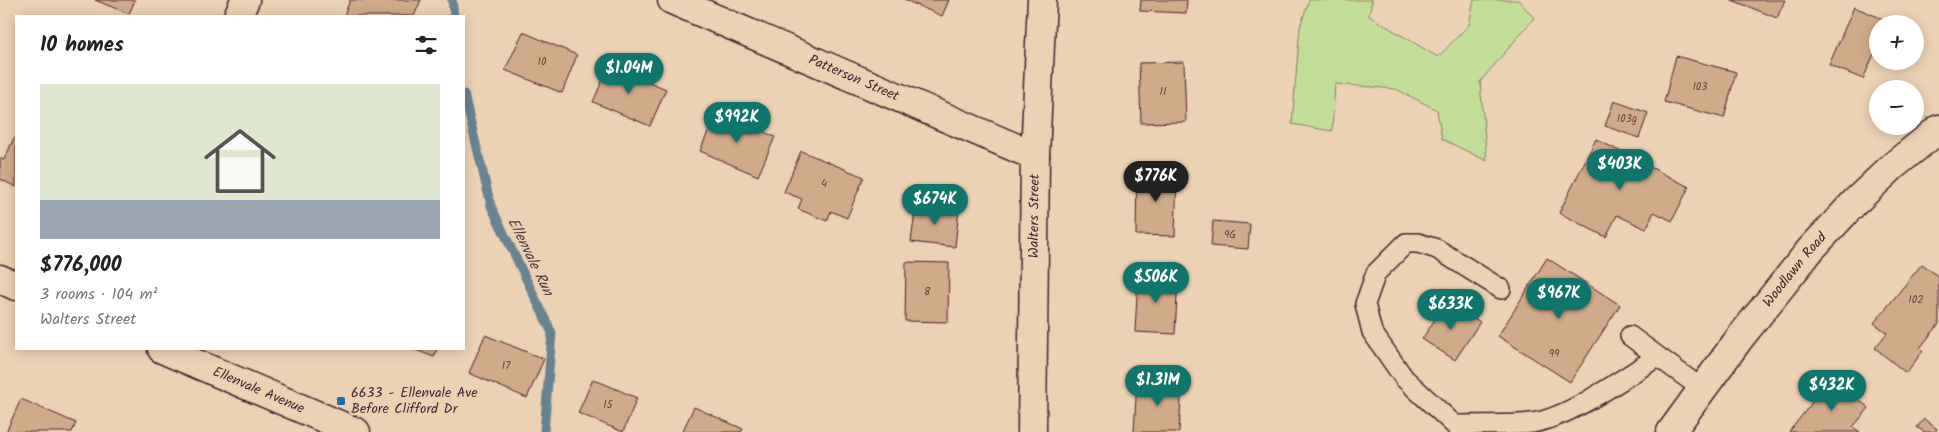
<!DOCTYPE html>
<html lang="en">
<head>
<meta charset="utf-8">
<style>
	body { margin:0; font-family:Kalam,sans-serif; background:#f2f2f2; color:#222; height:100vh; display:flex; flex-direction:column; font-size:19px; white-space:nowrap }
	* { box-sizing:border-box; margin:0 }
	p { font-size:16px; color:#767676 }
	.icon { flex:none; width:28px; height:28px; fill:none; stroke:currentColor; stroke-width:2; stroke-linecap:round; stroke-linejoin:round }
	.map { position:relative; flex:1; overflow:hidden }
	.panel { position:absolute; left:15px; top:15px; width:450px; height:335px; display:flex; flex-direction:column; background:#fff; border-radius:0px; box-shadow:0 2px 12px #0003 }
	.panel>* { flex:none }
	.tools { position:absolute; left:1869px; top:15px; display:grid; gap:10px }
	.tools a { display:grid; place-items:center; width:55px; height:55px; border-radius:50%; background:#fff; box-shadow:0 2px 12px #0003; font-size:25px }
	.price { position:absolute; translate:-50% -42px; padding:0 11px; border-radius:18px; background:#0f766e; color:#fff; font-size:16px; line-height:32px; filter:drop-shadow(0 1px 2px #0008) }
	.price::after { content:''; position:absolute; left:50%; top:30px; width:15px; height:11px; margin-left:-8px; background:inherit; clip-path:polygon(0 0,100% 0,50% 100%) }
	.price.current { background:#222; color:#fff }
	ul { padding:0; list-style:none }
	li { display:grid; align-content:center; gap:10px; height:265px; padding:0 25px }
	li+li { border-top:1px solid #e0e0e0 }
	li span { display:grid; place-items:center; height:155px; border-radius:0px; color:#555 }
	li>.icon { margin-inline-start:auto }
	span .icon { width:90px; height:90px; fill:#fffc; stroke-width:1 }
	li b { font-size:21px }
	h2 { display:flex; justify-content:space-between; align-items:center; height:60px; padding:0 25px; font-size:21px }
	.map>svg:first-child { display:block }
	.green { fill:#c2de96; stroke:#867e60 }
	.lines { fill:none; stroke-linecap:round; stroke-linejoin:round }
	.stream { stroke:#678493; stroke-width:9 }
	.building { fill:#d0aa89; stroke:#4a1f2b }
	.lane-casing { stroke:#4a1f2b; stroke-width:22 }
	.street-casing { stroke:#4a1f2b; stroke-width:31 }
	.secondary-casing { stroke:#4a1f2b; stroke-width:31 }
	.lane { stroke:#ecd1b3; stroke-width:19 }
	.street { stroke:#ecd1b3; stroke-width:28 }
	.secondary { stroke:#ecd1b3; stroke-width:28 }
	.poi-dot { fill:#1f6fb2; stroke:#ecd1b3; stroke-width:2 }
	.labels { text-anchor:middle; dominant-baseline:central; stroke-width:4.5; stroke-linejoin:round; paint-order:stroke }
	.number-label { font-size:11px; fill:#6c4242 }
	.street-label { font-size:14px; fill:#4a1f2b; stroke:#ecd1b3 }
	.poi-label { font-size:14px; fill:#4a1f2b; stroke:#ecd1b3; text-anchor:start }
	.water-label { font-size:15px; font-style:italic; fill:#513845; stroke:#ecd1b3 }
</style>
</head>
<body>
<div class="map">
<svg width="1939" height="432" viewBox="0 0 1939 432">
	<rect width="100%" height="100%" fill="#ecd1b3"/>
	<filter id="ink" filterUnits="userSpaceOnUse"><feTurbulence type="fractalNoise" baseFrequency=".02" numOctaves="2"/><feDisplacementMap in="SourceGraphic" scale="10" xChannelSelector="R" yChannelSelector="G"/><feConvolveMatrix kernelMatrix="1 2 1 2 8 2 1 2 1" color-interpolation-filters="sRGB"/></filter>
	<g filter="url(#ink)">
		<path class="green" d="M1309,0h63l-3,16 69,41 31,-32 5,-25h44l16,18 -54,64 7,79 -45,-22 -5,-29 -41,-21 -61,-5 -3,47 -40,-7 8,-97z"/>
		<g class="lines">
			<path class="stream" d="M452,0l2,16
				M464,94l27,112 61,127 -8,99"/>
		</g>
		<path class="building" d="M95,0h40l-6,14z
			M350,0h71l-7,16h-70z
			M905,0h44l-7,16z
			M1141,0h46l-1,13 -46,-2z
			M1732,0h53l-8,18z
			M1854,7l34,14 -2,3h-8v21l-15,34 -34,-14z
			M523,32l54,23 -15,38 -57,-23z
			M1676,56l60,16 -12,46 -60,-16z
			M1184,62l2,60 -45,1 -2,-60z
			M609,65l57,24 -16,37 -57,-24z
			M1614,101l34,12 -9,25 -34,-12z
			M717,111l58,26 -17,39 -58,-25z
			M14,138l2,1v48l-16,-8v-21l4,2z
			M1596,139l93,48 -17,34 -18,-9 -8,17 -29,-14 -11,22 -47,-24z
			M801,151l63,26 -17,41 -16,-7 -4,10 -29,-12 4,-10 -18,-7z
			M1137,171l40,1 -2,64 -39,-1z
			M916,204l43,5 -4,38 -44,-5z
			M1213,221l37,3 -2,25 -37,-3z
			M1547,258l73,47 -50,77 -72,-46z
			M906,262l43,1 -1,59 -43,-1z
			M1922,264l17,13v47l-19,24 3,3 -17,22 -31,-25 12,-15 -13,-10z
			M1138,275l40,2 -3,57 -40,-2z
			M1447,301l33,21 -25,38 -33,-21z
			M485,335l59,24 -17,39 -58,-25z
			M413,349h24l-3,8z
			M1831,378l38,30 -16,19 7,5h-71z
			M593,379l44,19 -14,34 -45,-19z
			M1137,380l45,3 -3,49h-45z
			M21,399l55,24 -4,9h-66z
			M694,407l49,22 -2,3h-59z
			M1924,419l13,10 -2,3h-11l-7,-5z"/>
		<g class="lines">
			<defs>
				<path id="lane" d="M1630,336l72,53
					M1455,425c25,-1 51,1 77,-2 37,-5 92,-45 125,-66
					M1462,432l-58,-54 -32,-46 -7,-28 11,-31 30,-30h12l19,6 64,40"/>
				<g id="street">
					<path id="s1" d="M672,0l363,156"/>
					<path d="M238,16l7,-16"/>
					<path d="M0,279l16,7"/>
					<path id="s2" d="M162,349l194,83"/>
					<path id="s3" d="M1032,432l3,-276 7,-156"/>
				</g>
				<g id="secondary">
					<path id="s4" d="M1671,432l68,-93 72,-90 44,-47 38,-36 46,-37"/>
				</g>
			</defs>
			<use href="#lane" class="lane-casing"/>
			<use href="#street" class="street-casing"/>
			<use href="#secondary" class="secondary-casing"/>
			<use href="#lane" class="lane"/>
			<use href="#street" class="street"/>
			<use href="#secondary" class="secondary"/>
		</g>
	</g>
	<rect class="poi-dot" x="336" y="396" width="10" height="10" rx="2.5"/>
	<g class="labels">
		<g class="number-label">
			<text x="542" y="62">10</text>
			<text x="1700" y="87">103</text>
			<text x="1163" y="92">11</text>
			<text x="1627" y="119">103g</text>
			<text x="824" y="184">4</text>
			<text x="1230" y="235">9G</text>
			<text x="927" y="292">8</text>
			<text x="1916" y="300">102</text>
			<text x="1554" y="354">99</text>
			<text x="506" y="366">17</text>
			<text x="608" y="405">15</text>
		</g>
		<g class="street-label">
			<text stroke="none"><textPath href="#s1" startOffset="198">Patterson Street</textPath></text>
			<text stroke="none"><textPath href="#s3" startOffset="216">Walters Street</textPath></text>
			<text stroke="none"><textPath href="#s4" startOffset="204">Woodlawn Road</textPath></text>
			<text stroke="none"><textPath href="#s2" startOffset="105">Ellenvale Avenue</textPath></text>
		</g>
		<g class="poi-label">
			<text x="351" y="393">6633 - Ellenvale Ave<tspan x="351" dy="16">Before Clifford Dr</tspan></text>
		</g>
		<g class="water-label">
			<text transform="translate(530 257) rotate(64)">Ellenvale Run</text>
		</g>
	</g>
</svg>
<div class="tools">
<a>+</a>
<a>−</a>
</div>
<b class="price" style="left:629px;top:95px">$1.04M</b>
<b class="price" style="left:737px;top:144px">$992K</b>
<b class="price" style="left:1620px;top:191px">$403K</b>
<b class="price current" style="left:1156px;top:203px">$776K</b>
<b class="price" style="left:935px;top:226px">$674K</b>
<b class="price" style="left:1156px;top:304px">$506K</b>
<b class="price" style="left:1559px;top:320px">$967K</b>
<b class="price" style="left:1451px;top:331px">$633K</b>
<b class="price" style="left:1158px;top:407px">$1.31M</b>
<b class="price" style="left:1832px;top:412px">$432K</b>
<section class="panel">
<h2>10 homes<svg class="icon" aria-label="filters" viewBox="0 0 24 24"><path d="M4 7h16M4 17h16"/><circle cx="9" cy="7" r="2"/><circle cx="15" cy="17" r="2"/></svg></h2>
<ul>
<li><span style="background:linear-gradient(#dfe7d0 75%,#9aa5b1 0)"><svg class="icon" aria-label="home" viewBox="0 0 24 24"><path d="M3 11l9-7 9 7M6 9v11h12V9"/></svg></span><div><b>$776,000</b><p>3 rooms · 104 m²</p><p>Walters Street</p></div></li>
</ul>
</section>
</div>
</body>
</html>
